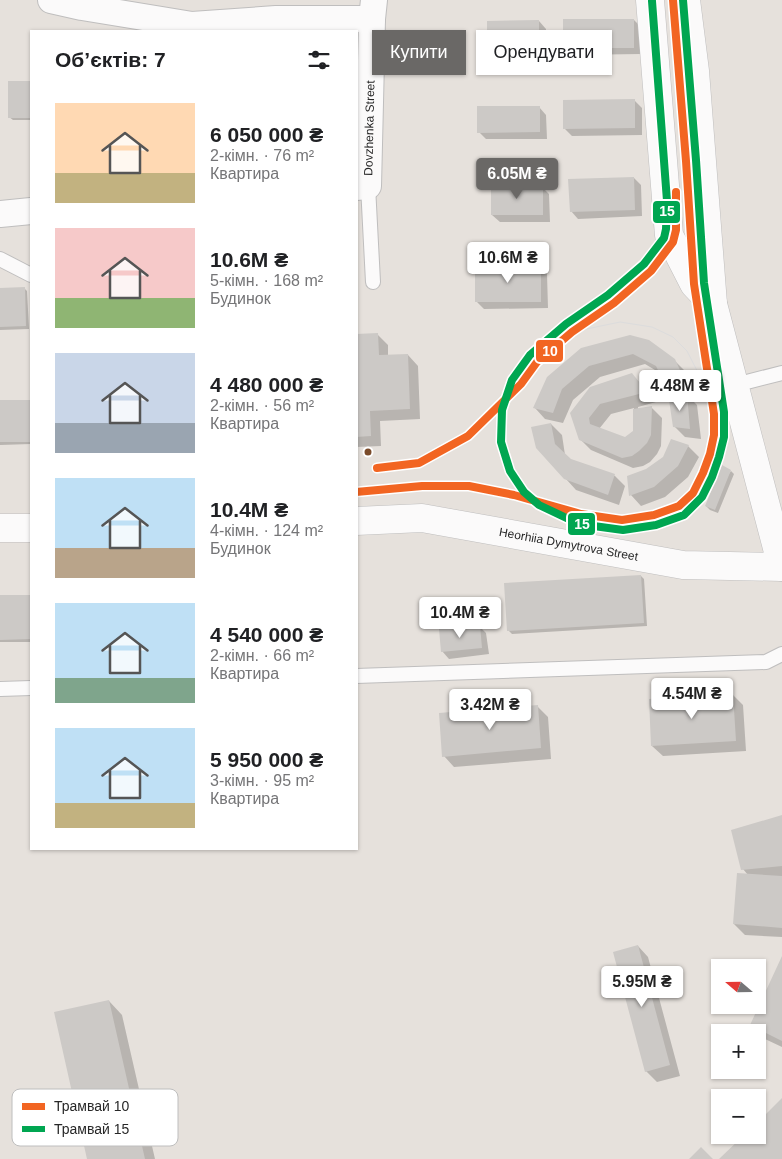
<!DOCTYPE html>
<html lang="uk">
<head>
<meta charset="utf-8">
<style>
	body { margin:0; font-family:Arial,sans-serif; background:#f2f2f2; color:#202124; height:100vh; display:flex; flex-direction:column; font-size:19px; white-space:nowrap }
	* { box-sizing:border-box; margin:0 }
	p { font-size:16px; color:#757577 }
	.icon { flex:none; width:28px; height:28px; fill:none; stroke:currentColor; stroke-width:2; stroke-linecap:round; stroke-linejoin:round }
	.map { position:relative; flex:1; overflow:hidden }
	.panel { position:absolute; left:30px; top:30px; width:328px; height:820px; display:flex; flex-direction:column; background:#fff; border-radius:0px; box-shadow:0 1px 4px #0004 }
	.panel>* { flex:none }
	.guide { position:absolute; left:372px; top:30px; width:334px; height:45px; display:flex; gap:10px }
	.needle { width:32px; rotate:290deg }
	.fabs { position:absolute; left:711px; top:959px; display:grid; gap:10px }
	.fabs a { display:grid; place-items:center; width:55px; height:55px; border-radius:0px; background:#fff; box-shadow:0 1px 4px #0004; font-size:25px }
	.price { position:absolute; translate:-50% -42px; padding:0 11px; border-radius:5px; background:#fff; color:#222; font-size:16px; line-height:32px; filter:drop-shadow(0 1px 2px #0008) }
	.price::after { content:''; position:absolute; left:50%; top:30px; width:15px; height:11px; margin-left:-8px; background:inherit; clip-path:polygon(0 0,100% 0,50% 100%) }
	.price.on { background:#6a6866; color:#fff }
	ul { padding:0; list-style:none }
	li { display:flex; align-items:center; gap:15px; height:125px; padding:0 25px }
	li span { display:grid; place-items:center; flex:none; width:140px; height:100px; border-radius:0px; color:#555 }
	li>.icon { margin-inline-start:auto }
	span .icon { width:60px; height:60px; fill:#fffc; stroke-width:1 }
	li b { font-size:21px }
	h2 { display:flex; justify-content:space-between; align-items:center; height:60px; padding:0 25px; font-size:21px }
	.pill { padding:0 18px; border-radius:0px; background:#fff; box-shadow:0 1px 4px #0004; font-size:18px; line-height:45px }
	.pill.on { background:#6a6866; color:#fff }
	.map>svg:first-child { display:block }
	.shadow { fill:#0003; fill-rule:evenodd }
	.building { fill:#ccc9c6 }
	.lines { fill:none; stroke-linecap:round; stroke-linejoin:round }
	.lane-casing { stroke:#bfbebe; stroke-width:16 }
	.street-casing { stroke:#bfbebe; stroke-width:28 }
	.secondary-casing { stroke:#bfbebe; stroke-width:29 }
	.lane { stroke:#fbfafa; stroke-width:14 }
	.street { stroke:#fbfafa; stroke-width:26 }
	.secondary { stroke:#fbfafa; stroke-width:28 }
	.tram { stroke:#dcdcdd; stroke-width:1 }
	.tram-1-casing { stroke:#fff; stroke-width:11 }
	.tram-2-casing { stroke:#fff; stroke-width:11 }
	.tram-1 { stroke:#f26522; stroke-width:8 }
	.tram-2 { stroke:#00a651; stroke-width:8 }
	.bus-dot { fill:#7a4b2a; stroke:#fff; stroke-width:2 }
	.labels { text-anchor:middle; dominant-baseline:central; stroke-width:5; stroke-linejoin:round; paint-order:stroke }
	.street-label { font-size:12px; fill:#272727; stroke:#fff }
	.key { fill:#fff; stroke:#bebebe; stroke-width:1 }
	.key-label { font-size:14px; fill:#272727 }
	.line-badge { stroke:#fff; stroke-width:2 }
	.badge-label { font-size:14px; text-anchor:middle; font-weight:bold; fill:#fff }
</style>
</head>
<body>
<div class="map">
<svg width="782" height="1159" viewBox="0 0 782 1159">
	<rect width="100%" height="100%" fill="#e6e1dc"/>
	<path class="shadow" d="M634,20l7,7v27l-70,1 -7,-8z
		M539,21l7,8v27h-51l-7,-7z
		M9,82h22v38h-18l-4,-3z
		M635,101l7,7v27l-70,1 -7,-7z
		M539,107l7,8 1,24h-61l-7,-7z
		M634,178l7,7 1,31 -64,3 -7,-8z
		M542,187l7,7 1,28h-50l-8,-7z
		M540,267l7,7 1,34 -64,1 -7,-7z
		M24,288l3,3 2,38 -29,1v-41z
		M377,334l11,11v11l20,-1 10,11 2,53 -40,2 1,25 -25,1v-112z
		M630,337l44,23 11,11 8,16 -17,8 -10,-11 -6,-11 -15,-9 -45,13 -27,23 -10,23 -18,-4 -10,-11 13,-30z
		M631,375l11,10 14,17 -18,5v2l13,-2 11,11 -1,28 -4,8 -7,8 -7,4 -10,2 -42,-18 -11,-11 -9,-26zM634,408v23l-9,7 -26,-9 12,-15z
		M687,395l10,10 4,34 -16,-2 -11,-11z
		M31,401v43l-31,1v-43z
		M551,424l11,11 3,20 5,5 45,16 10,10 -6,19 -43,-15 -38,-42z
		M688,446l11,11 -11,20 -23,20 -24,9 -10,-11 16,-25z
		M731,471l3,3 -16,39 -8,-3 -4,-4z
		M641,576l3,3 3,47 -135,8 -4,-4z
		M31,596v46h-31v-45z
		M479,626l7,7 3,21 -40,5 -7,-8z
		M733,695l10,10 3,46 -83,5 -11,-10z
		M537,706l11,11 3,42 -97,8 -10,-11z
		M782,817v120l-37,-2 -11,-11 14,-49 -5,-6z
		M638,946l10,11 32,119 -23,6 -11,-11z
		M782,959v88l-17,-8 -14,-14z
		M109,1001l13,14 33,144h-67z"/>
	<path class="building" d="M563,19h71v29h-71z
		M539,20v29l-52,1v-29z
		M8,81h23v37h-23z
		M635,99v29l-72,1v-29z
		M477,106h63v26l-63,1z
		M634,177l1,33 -65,2 -2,-33z
		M491,186h52v29h-52z
		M475,266h66v36h-66z
		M25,287l1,39 -26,1v-39z
		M378,333l1,22 29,-1 2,55 -40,2 1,25 -15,1v-103z
		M630,335l19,5 26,19 8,18 -18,8 -9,-19 -23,-12 -44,12 -27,23 -9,24 -20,-5 14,-31 34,-29z
		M632,373l15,19 -47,12 -11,14 1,6 35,13 8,-6v-22l19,-3 -1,29 -4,8 -8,8 -7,5 -10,2 -43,-18 -9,-27 20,-26z
		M687,393l3,36 -17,-2 -4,-27z
		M0,400h31v42h-31z
		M551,423l4,21 16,15 44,15 -7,21 -44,-16 -28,-31 -5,-21z
		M671,439l18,6 -11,21 -24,21 -25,9 -2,-20 19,-7 17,-12z
		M722,465l9,5 -16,40 -10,-4z
		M641,575l3,48 -137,8 -3,-48z
		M0,595h31v44l-31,1z
		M480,625l2,23 -41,4 -2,-23z
		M733,693l3,48 -85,5 -2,-47z
		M538,705l3,43 -99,9 -3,-44z
		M782,815v51l-41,4 -10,-40z
		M737,873l45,3v52l-49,-4z
		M638,945l32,120 -25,7 -32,-120z
		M782,956v85l-32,-16z
		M109,1000l36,159h-58l-33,-147z
		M782,1098v61h-63l25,-24h14v-13z
		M701,1147l12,12h-24z"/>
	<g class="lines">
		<defs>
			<path id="lane" d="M368,186l5,96
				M0,259l31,16
				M735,385l47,-12
				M356,676l410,-14 16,-8
				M0,689l31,-1"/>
			<g id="street">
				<path d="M51,0l31,7 110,18 84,-6h96"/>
				<path id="s1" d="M356,187l12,-1 4,-167 2,-19"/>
				<path d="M0,214l31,-3"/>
			</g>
			<g id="secondary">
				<path d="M650,0l19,235 25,49 19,20"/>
				<path d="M686,0l9,71 18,233 69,263"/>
				<path id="s2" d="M356,521l66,-3 261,47 99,2"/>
				<path d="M0,528h31"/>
			</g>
		</defs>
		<use href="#lane" class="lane-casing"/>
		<use href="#street" class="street-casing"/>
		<use href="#secondary" class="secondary-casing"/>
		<use href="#lane" class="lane"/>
		<use href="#street" class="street"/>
		<use href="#secondary" class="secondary"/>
		<path class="tram" d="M572,332l48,-10 32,5 21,10 14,14 23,45"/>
		<defs>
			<path id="tram-1" d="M377,468l42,-5 49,-27 53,-52 16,-22 35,-30 42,-29 37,-32 22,-29 3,-12v-38
				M356,492l66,-6h47l45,9 67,19 41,6 32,-5 25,-9 14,-13 10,-20 7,-19 4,-19v-21l-20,-130 -8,-123 -13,-161"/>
			<path id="tram-2" d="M652,1l15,200 -1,28 -2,9 -20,26 -36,31 -42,29 -36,31 -18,25 -10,30 -1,32 9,29 14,21 15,13 40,19 44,6 33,-5 28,-10 18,-18 10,-20 7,-20 5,-20v-25l-20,-129 -8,-123 -13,-160"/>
		</defs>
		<use href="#tram-1" class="tram-1-casing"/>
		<use href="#tram-2" class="tram-2-casing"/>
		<use href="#tram-1" class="tram-1"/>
		<use href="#tram-2" class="tram-2"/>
	</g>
	<circle class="bus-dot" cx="368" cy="452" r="4.5"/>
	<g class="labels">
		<g class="street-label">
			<text stroke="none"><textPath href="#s1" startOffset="70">Dovzhenka Street</textPath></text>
			<text stroke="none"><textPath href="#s2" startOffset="215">Heorhiia Dymytrova Street</textPath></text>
		</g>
	</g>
	<rect x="12" y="1089" width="166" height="57" rx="8" class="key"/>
	<rect x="22" y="1103" width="23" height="7" fill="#f26522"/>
	<rect x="22" y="1126" width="23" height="6" fill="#00a651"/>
	<g class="key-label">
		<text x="54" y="1111">Трамвай 10</text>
		<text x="54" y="1134">Трамвай 15</text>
	</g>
	<g class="line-badge">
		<rect x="652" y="200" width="29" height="24" rx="5" fill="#00a651"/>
		<rect x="535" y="339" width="29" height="24" rx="5" fill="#f26522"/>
		<rect x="567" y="512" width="29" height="24" rx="5" fill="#00a651"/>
	</g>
	<g class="badge-label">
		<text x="667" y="216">15</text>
		<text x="550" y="356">10</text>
		<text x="582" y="529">15</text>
	</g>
</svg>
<div class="fabs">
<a><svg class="needle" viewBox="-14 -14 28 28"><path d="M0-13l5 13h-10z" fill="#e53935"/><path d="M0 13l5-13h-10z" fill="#757577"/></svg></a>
<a>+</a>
<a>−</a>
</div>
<b class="price on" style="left:517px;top:200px">6.05M ₴</b>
<b class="price" style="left:508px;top:284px">10.6M ₴</b>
<b class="price" style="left:680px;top:412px">4.48M ₴</b>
<b class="price" style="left:460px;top:639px">10.4M ₴</b>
<b class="price" style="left:692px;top:720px">4.54M ₴</b>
<b class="price" style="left:490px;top:731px">3.42M ₴</b>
<b class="price" style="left:642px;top:1008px">5.95M ₴</b>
<div class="guide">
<a class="pill on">Купити</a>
<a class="pill">Орендувати</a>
</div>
<section class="panel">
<h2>Об’єктів: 7<svg class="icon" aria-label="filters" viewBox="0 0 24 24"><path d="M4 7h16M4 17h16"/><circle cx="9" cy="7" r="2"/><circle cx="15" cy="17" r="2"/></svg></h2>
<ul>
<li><span style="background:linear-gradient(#ffd9b3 70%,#c2b280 0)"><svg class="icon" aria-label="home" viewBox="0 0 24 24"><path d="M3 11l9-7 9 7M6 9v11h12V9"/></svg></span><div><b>6 050 000 ₴</b><p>2-кімн. · 76 m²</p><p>Квартира</p></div></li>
<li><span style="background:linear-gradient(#f6c9c9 70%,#8fb573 0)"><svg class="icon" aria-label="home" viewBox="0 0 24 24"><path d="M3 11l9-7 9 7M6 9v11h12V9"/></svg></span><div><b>10.6M ₴</b><p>5-кімн. · 168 m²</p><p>Будинок</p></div></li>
<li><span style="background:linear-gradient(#c9d6e8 70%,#9aa5b1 0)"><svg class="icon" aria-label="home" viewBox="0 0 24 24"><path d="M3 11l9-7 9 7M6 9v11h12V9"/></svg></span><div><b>4 480 000 ₴</b><p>2-кімн. · 56 m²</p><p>Квартира</p></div></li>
<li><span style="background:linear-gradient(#bfe0f5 70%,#b9a48a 0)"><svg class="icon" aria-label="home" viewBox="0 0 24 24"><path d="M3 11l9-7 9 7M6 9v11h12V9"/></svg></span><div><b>10.4M ₴</b><p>4-кімн. · 124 m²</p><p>Будинок</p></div></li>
<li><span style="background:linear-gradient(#bfe0f5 75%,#7fa58c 0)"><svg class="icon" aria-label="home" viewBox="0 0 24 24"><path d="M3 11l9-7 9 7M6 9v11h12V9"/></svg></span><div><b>4 540 000 ₴</b><p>2-кімн. · 66 m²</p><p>Квартира</p></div></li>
<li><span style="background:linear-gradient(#bfe0f5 75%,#c2b280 0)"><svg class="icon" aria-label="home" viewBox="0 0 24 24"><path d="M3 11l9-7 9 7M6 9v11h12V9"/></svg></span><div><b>5 950 000 ₴</b><p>3-кімн. · 95 m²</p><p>Квартира</p></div></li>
</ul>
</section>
</div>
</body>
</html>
